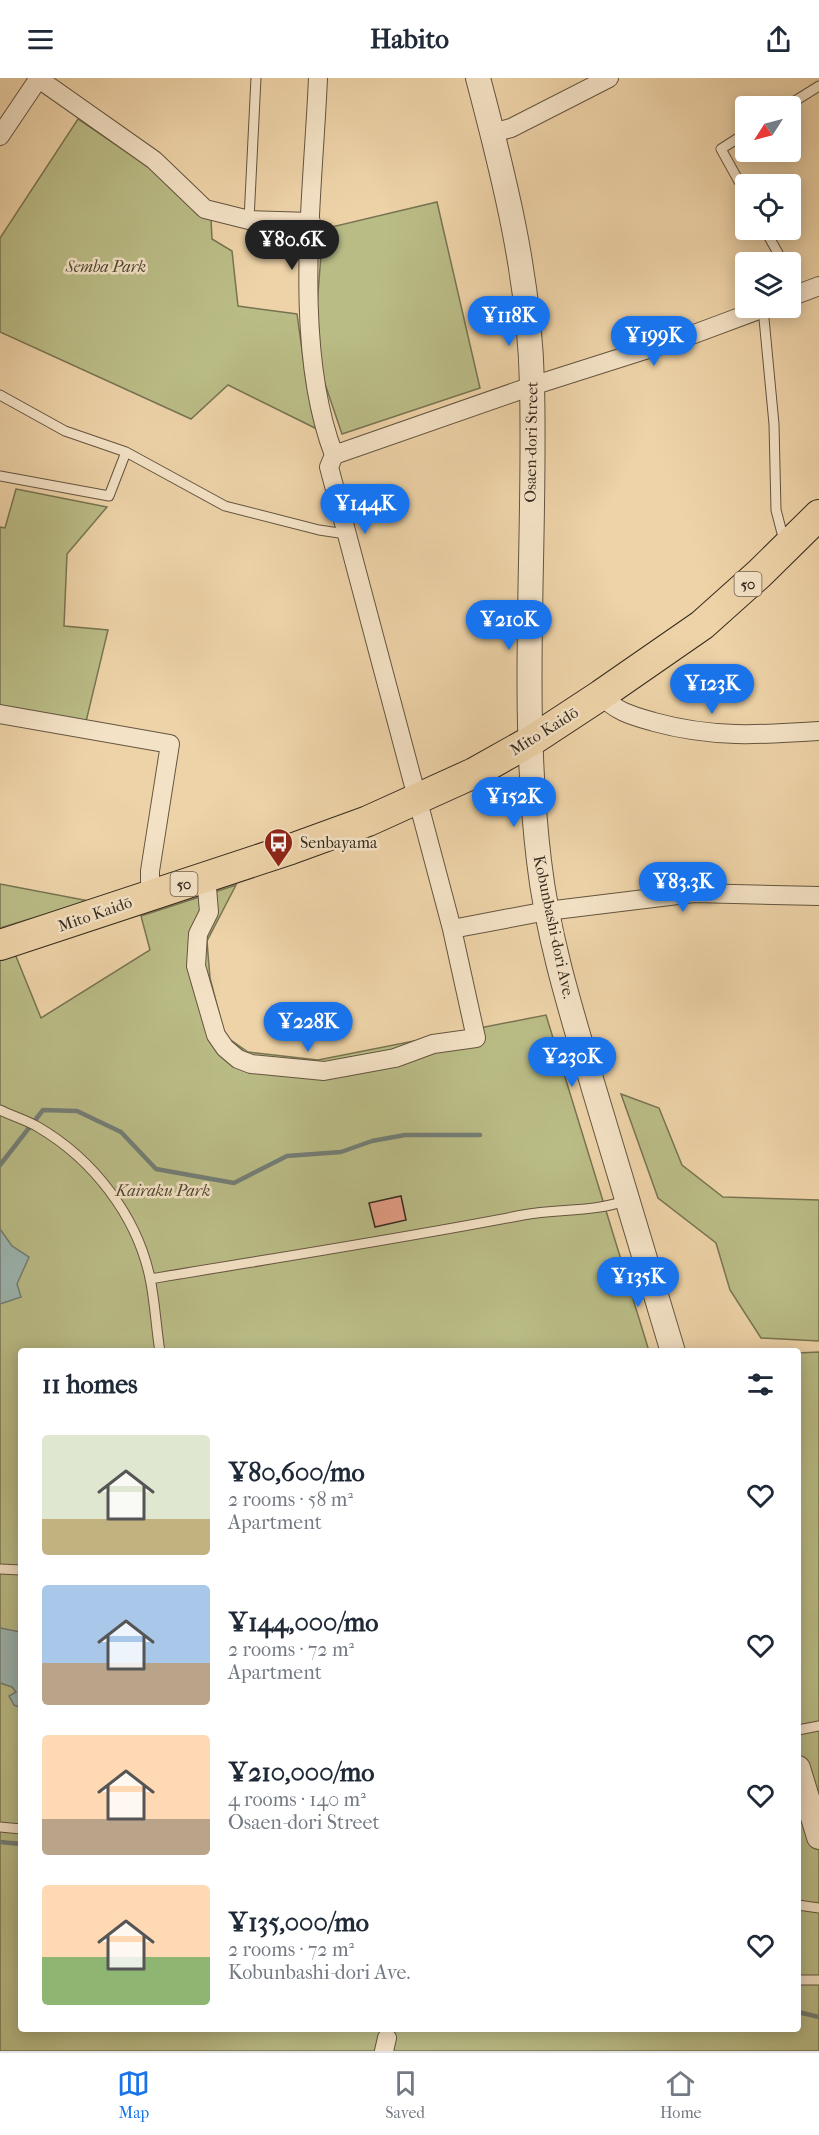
<!DOCTYPE html>
<html lang="en">
<head>
<meta charset="utf-8">
<style>
	body { margin:0; font-family:"IM FELL French Canon",serif; background:#f6f6f7; color:#1f2937; height:100vh; display:flex; flex-direction:column; font-size:22px; white-space:nowrap }
	* { box-sizing:border-box; margin:0 }
	p { font-size:20px; color:#747a83 }
	.icon { flex:none; width:33px; height:33px; fill:none; stroke:currentColor; stroke-width:2; stroke-linecap:round; stroke-linejoin:round }
	.map { position:relative; flex:1; overflow:hidden }
	.panel { position:absolute; left:18px; top:1270px; width:783px; height:684px; display:flex; flex-direction:column; background:#fff; border-radius:6px; box-shadow:0 3px 15px #0003 }
	.panel>* { flex:none }
	.needle { width:39px; rotate:234deg }
	.controls { position:absolute; left:735px; top:18px; display:grid; gap:12px }
	.controls a { display:grid; place-items:center; width:66px; height:66px; border-radius:6px; background:#fff; box-shadow:0 3px 15px #0003; font-size:30px }
	.price { position:absolute; translate:-50% -51px; padding:0 14px; border-radius:21px; background:#1a73e8; color:#fff; font-size:20px; line-height:39px; filter:drop-shadow(0 2px 3px #0008) }
	.price::after { content:''; position:absolute; left:50%; top:36px; width:18px; height:14px; margin-left:-9px; background:inherit; clip-path:polygon(0 0,100% 0,50% 100%) }
	.price.selected { background:#222; color:#fff }
	ul { padding:0; list-style:none }
	li { display:flex; align-items:center; gap:18px; height:150px; padding:0 24px }
	li span { display:grid; place-items:center; flex:none; width:168px; height:120px; border-radius:6px; color:#555 }
	li>.icon { margin-inline-start:auto }
	span .icon { width:72px; height:72px; fill:#fffc; stroke-width:1 }
	li b { font-size:26px }
	h2 { display:flex; justify-content:space-between; align-items:center; height:72px; padding:0 24px; font-size:26px }
	header { display:flex; justify-content:space-between; align-items:center; height:78px; padding:0 24px; background:#fff; font-size:27px; font-weight:800 }
	.tab-bar { display:flex; justify-content:space-around; align-items:center; height:84px; border-top:2px solid #e0e1e3; background:#fff; font-size:16px; color:#747a83 }
	.tab-bar a { display:grid; justify-items:center; gap:3px }
	.tab-bar .selected { color:#1a73e8 }
	.map>svg:first-child { display:block }
	.green { fill:#babc86; stroke:#787452; stroke-width:1.5 }
	.water { fill:#9cb6b1; stroke:#737e76; stroke-width:1.5 }
	.lines { fill:none; stroke-linecap:round; stroke-linejoin:round }
	.stream { stroke:#737e76; stroke-width:4.5 }
	.building { fill:#e29d85; stroke:#362b1e; stroke-width:1.5 }
	.service-casing { stroke:#645540; stroke-width:11 }
	.minor-casing { stroke:#645540; stroke-width:20 }
	.tertiary-casing { stroke:#645540; stroke-width:26 }
	.primary-casing { stroke:#362b1e; stroke-width:32 }
	.service { stroke:#f4e2c6; stroke-width:9 }
	.minor { stroke:#f4e2c6; stroke-width:18 }
	.tertiary { stroke:#f4e2c6; stroke-width:24 }
	.primary { stroke:#eed3a8; stroke-width:30 }
	.labels { text-anchor:middle; dominant-baseline:central; stroke-width:5; stroke-linejoin:round; paint-order:stroke }
	.shield { fill:#f4e2c6; stroke:#6f6250; stroke-width:1.5 }
	.shield-label { font-size:15px; font-weight:bold; fill:#362b1e }
	.park-label { font-size:16px; font-style:italic; fill:#504833; stroke:#f4e2c6 }
	.street-label { font-size:16px; fill:#362b1e; stroke:#f4e2c6 }
	.poi-label { font-size:16px; fill:#362b1e; stroke:#f4e2c6; text-anchor:start }
</style>
</head>
<body>
<header><svg class="icon" aria-label="menu" viewBox="0 0 24 24"><path d="M4 6h16M4 12h16M4 18h16"/></svg>Habito<svg class="icon" aria-label="share" viewBox="0 0 24 24"><path d="M12 15V3M7 8l5-5 5 5M5 13v7h14v-7"/></svg></header>
<div class="map">
<svg width="819" height="1973" viewBox="0 0 819 1973">
	<rect width="100%" height="100%" fill="#eed3a8"/>
	<filter id="stains"><feTurbulence type="fractalNoise" baseFrequency=".00333" numOctaves="4"/><feColorMatrix values="0 0 0 0 .2 0 0 0 0 .09 0 0 0 0 .02 0 0 0 .5 -.17"/></filter>
	<radialGradient id="worn" r=".72"><stop offset=".6" stop-color="#630" stop-opacity="0"/><stop offset="1" stop-color="#630" stop-opacity=".3"/></radialGradient>
	<path class="green" d="M78,41l78,53 55,47 1,20 20,12 6,55 59,8 10,72 10,43 -89,-44 -37,34 -191,-87v-94z
		M437,124l43,186 -138,46 -20,-59 -5,-69 6,-77z
		M16,411l91,18 -40,47 -3,72 44,4 -24,100 -84,-16v-187l5,1z
		M0,806l89,17 -89,27z
		M236,807l-29,56 3,37 15,58 23,16 70,8 228,-45 103,336 -628,1v678h777v-677l21,-1v699h-819v-1092l15,-5 26,64 109,-68 -9,-34z
		M621,1016l38,14 23,57 41,32 96,3v141l-58,-3 -31,-48 -14,-47 -58,-45z"/>
	<path class="water" d="M0,1151l12,17 17,11 -12,27 4,13 -21,7z
		M0,1550l21,4v76l-7,-3 -5,-9 7,-4 -4,-5 -12,-4z"/>
	<g class="lines">
		<path class="stream" d="M0,1087l43,-55 34,1 44,21 35,37 78,14 53,-27 54,-4 31,-11 33,-6h75
			M0,1764l21,2
			M798,1934l21,5"/>
	</g>
	<path class="building" d="M401,1118l5,24 -31,7 -6,-24z"/>
	<g class="lines">
		<defs>
			<path id="service" d="M787,28l32,-20
				M746,55l-25,16 25,45
				M249,142l7,-142
				M765,152l18,32
				M790,198l10,17
				M763,230l11,116 2,86 6,23 7,4
				M0,317l65,36 61,21 99,54 94,24 27,4
				M0,398l109,20 17,-44
				M0,1032c12,6 26,10 38,17 55,32 99,89 112,151 5,24 6,49 10,74
				M150,1201c125,-21 249,-40 373,-64 35,-7 70,-2 104,-15
				M0,1491l21,1
				M798,1652l21,-4
				M0,1749l21,2
				M798,1827l21,3
				M798,1902h21"/>
			<path id="minor" d="M318,0c-5,117 -26,267 16,377
				M39,1l115,81 51,49 44,11 62,2
				M493,55l18,-5 98,-50
				M0,58l39,-58
				M790,219l29,-11
				M601,617c15,17 32,21 53,27 58,16 105,13 165,9
				M0,636l170,30 -20,127v25
				M206,798l3,36 -11,22 -2,32 20,69 9,13 13,11 13,5 73,7 71,-13 38,-14 43,-6 -24,-109 -123,-462 5,-12 198,-69 154,-49 78,-29
				M452,851l95,-18 147,-18 125,3
				M384,1973l3,-13"/>
			<path id="tertiary" d="M478,0c27,102 52,202 54,307 4,159 -12,318 7,476 9,78 33,153 55,228 27,87 53,175 79,263
				M798,1690l21,69"/>
			<path id="primary" d="M0,867l291,-96 77,-28 106,-48 57,-32 70,-46 101,-70 57,-51 60,-59"/>
		</defs>
		<use href="#service" class="service-casing"/>
		<use href="#minor" class="minor-casing"/>
		<use href="#tertiary" class="tertiary-casing"/>
		<use href="#primary" class="primary-casing"/>
		<use href="#service" class="service"/>
		<use href="#minor" class="minor"/>
		<use href="#tertiary" class="tertiary"/>
		<use href="#primary" class="primary"/>
	</g>
	<defs>
		<symbol id="bus-pin" viewBox="-11 -11 22 30"><path d="M0 17L-7.5 6A9.5 9.5 0 1 1 7.5 6Z" fill="#8f2418" stroke="#f4e2c6"/><path d="M-5-6H5V4H4V6H2V4H-2V6H-4V4H-5ZM-3.5-4V0h7V-4ZM-3.5 1.2v1.5H-2V1.2ZM2 1.2v1.5H3.5V1.2Z" fill="#fff"/></symbol>
	</defs>
	<g fill-rule="evenodd">
		<use href="#bus-pin" x="262" y="748" width="33" height="45"/>
	</g>
	<g class="labels">
		<g class="shield">
			<rect x="734.5" y="494" width="27" height="24" rx="4.5"/>
			<rect x="170.5" y="794" width="27" height="24" rx="4.5"/>
		</g>
		<g class="shield-label">
			<text x="748" y="506">50</text>
			<text x="184" y="806">50</text>
		</g>
		<g class="park-label">
			<text x="106" y="188">Semba Park</text>
			<text x="163" y="1112">Kairaku Park</text>
		</g>
		<g class="street-label">
			<text transform="translate(531 364) rotate(-89)">Osaen-dori Street</text>
			<text transform="translate(544 653) rotate(-32)">Mito Kaidō</text>
			<text transform="translate(95 836) rotate(-19)">Mito Kaidō</text>
			<text transform="translate(554 849) rotate(78)">Kobunbashi-dori Ave.</text>
		</g>
		<g class="poi-label">
			<text x="300" y="764">Senbayama</text>
		</g>
	</g>
	<rect width="100%" height="100%" filter="url(#stains)"/>
	<rect width="100%" height="100%" fill="url(#worn)"/>
</svg>
<div class="controls">
<a><svg class="needle" viewBox="-14 -14 28 28"><path d="M0-13l5 13h-10z" fill="#e53935"/><path d="M0 13l5-13h-10z" fill="#747a83"/></svg></a>
<a><svg class="icon" aria-label="locate" viewBox="0 0 24 24"><circle cx="12" cy="12" r="6"/><path d="M12 2v4M12 18v4M2 12h4M18 12h4"/></svg></a>
<a><svg class="icon" aria-label="layers" viewBox="0 0 24 24"><path d="M12 4l9 5-9 5-9-5zM3 14l9 5 9-5"/></svg></a>
</div>
<b class="price selected" style="left:292px;top:193px">¥80.6K</b>
<b class="price" style="left:509px;top:269px">¥118K</b>
<b class="price" style="left:654px;top:289px">¥199K</b>
<b class="price" style="left:365px;top:457px">¥144K</b>
<b class="price" style="left:509px;top:573px">¥210K</b>
<b class="price" style="left:712px;top:637px">¥123K</b>
<b class="price" style="left:514px;top:750px">¥152K</b>
<b class="price" style="left:683px;top:835px">¥83.3K</b>
<b class="price" style="left:308px;top:975px">¥228K</b>
<b class="price" style="left:572px;top:1010px">¥230K</b>
<b class="price" style="left:638px;top:1230px">¥135K</b>
<section class="panel">
<h2>11 homes<svg class="icon" aria-label="filters" viewBox="0 0 24 24"><path d="M4 7h16M4 17h16"/><circle cx="9" cy="7" r="2"/><circle cx="15" cy="17" r="2"/></svg></h2>
<ul>
<li><span style="background:linear-gradient(#dfe7d0 70%,#c2b280 0)"><svg class="icon" aria-label="home" viewBox="0 0 24 24"><path d="M3 11l9-7 9 7M6 9v11h12V9"/></svg></span><div><b>¥80,600/mo</b><p>2 rooms · 58 m²</p><p>Apartment</p></div><svg class="icon" aria-label="heart" viewBox="0 0 24 24"><path d="M12 20l-8-8c-3-5 5-10 8-4 3-6 11-1 8 4z"/></svg></li>
<li><span style="background:linear-gradient(#a9c7e8 65%,#b9a48a 0)"><svg class="icon" aria-label="home" viewBox="0 0 24 24"><path d="M3 11l9-7 9 7M6 9v11h12V9"/></svg></span><div><b>¥144,000/mo</b><p>2 rooms · 72 m²</p><p>Apartment</p></div><svg class="icon" aria-label="heart" viewBox="0 0 24 24"><path d="M12 20l-8-8c-3-5 5-10 8-4 3-6 11-1 8 4z"/></svg></li>
<li><span style="background:linear-gradient(#ffd9b3 70%,#b9a48a 0)"><svg class="icon" aria-label="home" viewBox="0 0 24 24"><path d="M3 11l9-7 9 7M6 9v11h12V9"/></svg></span><div><b>¥210,000/mo</b><p>4 rooms · 140 m²</p><p>Osaen-dori Street</p></div><svg class="icon" aria-label="heart" viewBox="0 0 24 24"><path d="M12 20l-8-8c-3-5 5-10 8-4 3-6 11-1 8 4z"/></svg></li>
<li><span style="background:linear-gradient(#ffd9b3 60%,#8fb573 0)"><svg class="icon" aria-label="home" viewBox="0 0 24 24"><path d="M3 11l9-7 9 7M6 9v11h12V9"/></svg></span><div><b>¥135,000/mo</b><p>2 rooms · 72 m²</p><p>Kobunbashi-dori Ave.</p></div><svg class="icon" aria-label="heart" viewBox="0 0 24 24"><path d="M12 20l-8-8c-3-5 5-10 8-4 3-6 11-1 8 4z"/></svg></li>
</ul>
</section>
</div>
<nav class="tab-bar">
<a class="selected"><svg class="icon" aria-label="map" viewBox="0 0 24 24"><path d="M3 6l6-2 6 2 6-2v14l-6 2-6-2-6 2zM9 4v14M15 6v14"/></svg>Map</a>
<a><svg class="icon" aria-label="saved" viewBox="0 0 24 24"><path d="M7 4h10v16l-5-4-5 4z"/></svg>Saved</a>
<a><svg class="icon" aria-label="home" viewBox="0 0 24 24"><path d="M3 11l9-7 9 7M6 9v11h12V9"/></svg>Home</a>
</nav>
</body>
</html>
